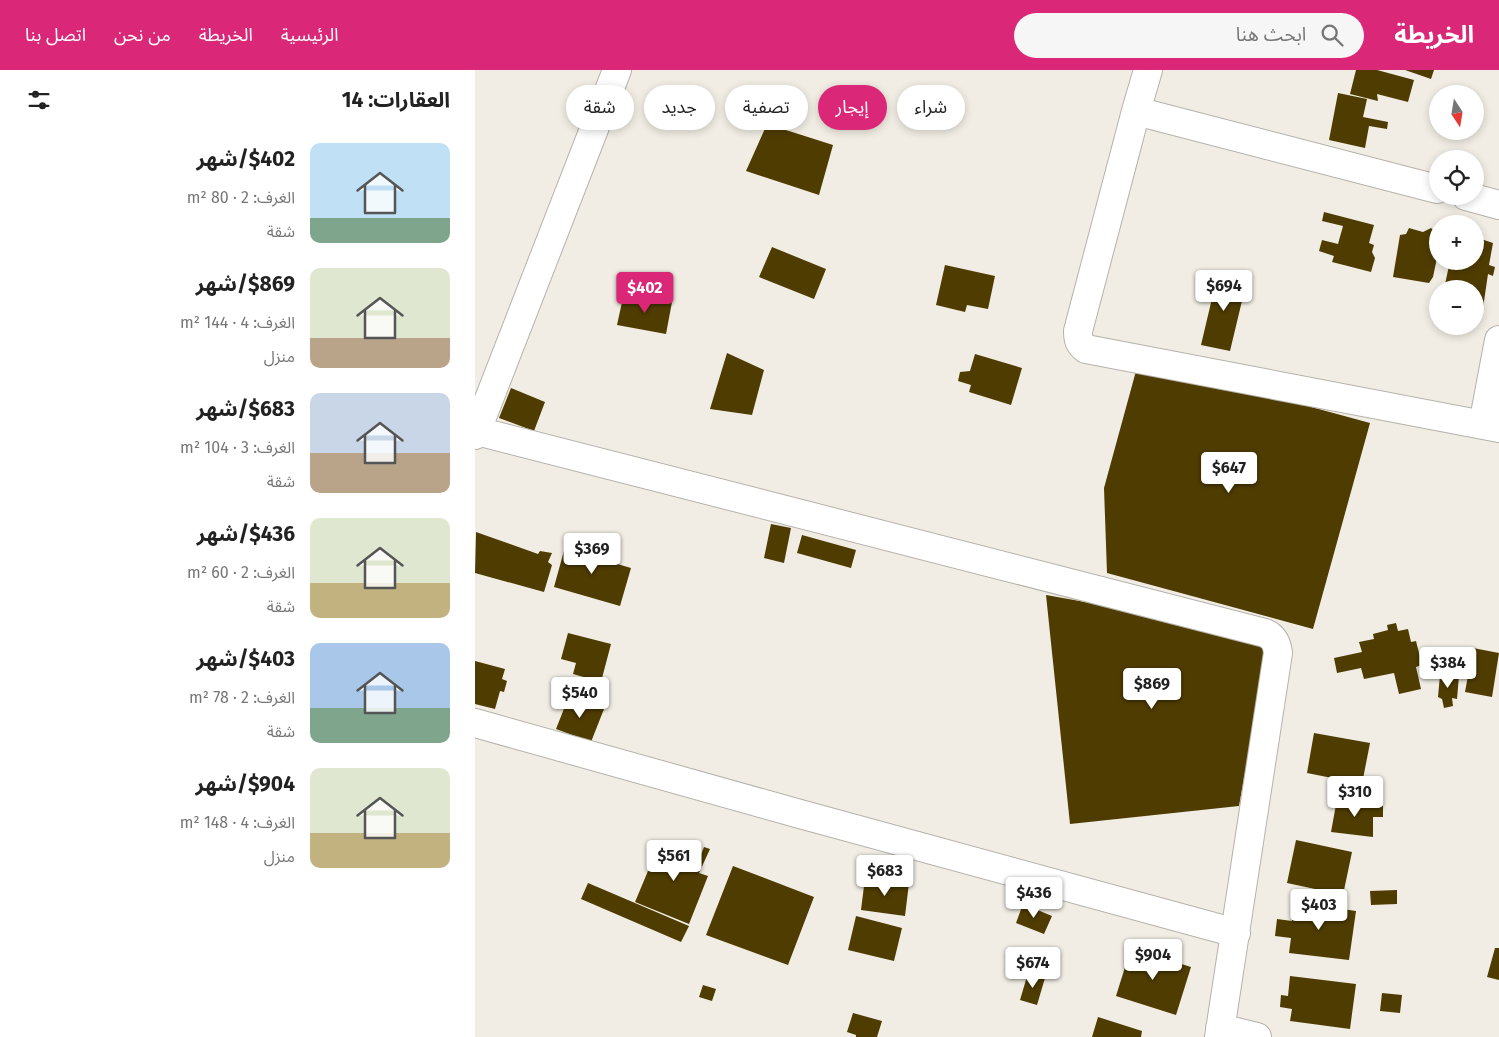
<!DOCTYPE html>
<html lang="ar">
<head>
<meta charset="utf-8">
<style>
	body { margin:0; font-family:"Fira Sans","Noto Sans Arabic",sans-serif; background:#f6f6f6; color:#222; direction:rtl; height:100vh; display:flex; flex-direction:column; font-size:19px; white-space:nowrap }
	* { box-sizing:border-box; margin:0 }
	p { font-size:16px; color:#767676 }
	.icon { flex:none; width:28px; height:28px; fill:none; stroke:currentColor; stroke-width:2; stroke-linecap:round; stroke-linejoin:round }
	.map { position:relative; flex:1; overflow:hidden; direction:ltr }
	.details { display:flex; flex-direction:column; background:#fff; width:475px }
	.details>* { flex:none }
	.banner { position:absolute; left:15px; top:15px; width:475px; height:45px; direction:rtl; display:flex; gap:10px }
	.needle { width:32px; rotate:168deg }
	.tools { position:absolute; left:954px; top:15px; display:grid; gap:10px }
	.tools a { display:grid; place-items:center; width:55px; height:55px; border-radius:50%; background:#fff; box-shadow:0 2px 8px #0003; font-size:25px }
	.price { position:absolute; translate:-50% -42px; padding:0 11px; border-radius:5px; background:#fff; color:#222; font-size:16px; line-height:32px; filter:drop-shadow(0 1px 2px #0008) }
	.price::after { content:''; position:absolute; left:50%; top:30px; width:15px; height:11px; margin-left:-8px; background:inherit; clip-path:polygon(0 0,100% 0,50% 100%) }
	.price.active { background:#db2777; color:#fff }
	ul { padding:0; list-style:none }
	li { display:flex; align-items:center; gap:15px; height:125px; padding:0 25px }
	li span { display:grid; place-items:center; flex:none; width:140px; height:100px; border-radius:10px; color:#555 }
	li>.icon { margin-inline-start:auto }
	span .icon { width:60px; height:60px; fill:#fffc; stroke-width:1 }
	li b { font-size:21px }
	h2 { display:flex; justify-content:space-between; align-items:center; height:60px; padding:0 25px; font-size:21px }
	.chip { padding:0 18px; border-radius:22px; background:#fff; box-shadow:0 2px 8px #0003; font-size:18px; line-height:45px }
	.chip.active { background:#db2777; color:#fff }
	header { display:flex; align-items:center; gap:30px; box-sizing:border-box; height:70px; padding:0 25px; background:#db2777; color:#fff }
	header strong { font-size:24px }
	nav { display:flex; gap:28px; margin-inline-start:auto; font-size:18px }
	.search { width:350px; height:45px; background:#f6f6f6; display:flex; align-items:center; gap:12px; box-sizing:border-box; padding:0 18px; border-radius:28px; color:#767676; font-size:19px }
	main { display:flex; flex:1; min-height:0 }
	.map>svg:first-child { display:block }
	.building { fill:#4f3c00 }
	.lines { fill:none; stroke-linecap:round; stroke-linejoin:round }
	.minor-casing { stroke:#b5b2aa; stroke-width:30 }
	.minor { stroke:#fff; stroke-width:28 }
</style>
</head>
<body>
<header>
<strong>الخريطة</strong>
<div class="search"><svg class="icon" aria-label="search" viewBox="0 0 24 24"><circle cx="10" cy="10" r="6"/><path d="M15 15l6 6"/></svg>ابحث هنا</div>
<nav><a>الرئيسية</a><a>الخريطة</a><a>من نحن</a><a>اتصل بنا</a></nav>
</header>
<main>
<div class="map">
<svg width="1024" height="967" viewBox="0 0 1024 967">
	<rect width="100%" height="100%" fill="#f1ede4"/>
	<path class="building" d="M881,0h21l37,10 -6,22 -31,-8 1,7 -28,-7z
		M930,0h29l-3,9z
		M863,23l29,6 -4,18 25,5 -1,7 -18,-3 -4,22 -36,-8z
		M292,54l66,21 -14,50 -73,-24z
		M849,142l50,13 -5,18 5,2 -2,7 3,6 -4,14 -39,-10 2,-6 -15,-5 3,-11 16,4 5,-18 -21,-5z
		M934,158l14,4 8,-4 6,5 -4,24 4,1 -4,19 -4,6 -36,-6 7,-42 6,-1z
		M1000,163l8,2 -2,4 12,4 -4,22 6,2 -2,9 -5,-2 -5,34 -8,-2v-17h-31l6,-28h25z
		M297,177l54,22 -12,30 -55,-22z
		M470,195l50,11 -7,33 -21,-4 -2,7 -29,-7z
		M743,203l29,7 -17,71 -29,-6z
		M149,223l48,9 -6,32 -49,-9z
		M252,283l37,17 -12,45 -42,-6z
		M500,284l47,14 -11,37 -42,-13 2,-7 -13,-4 2,-9 10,-1z
		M664,290l231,63 -57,206 -206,-56 -3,-85z
		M36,318l34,14 -11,29 -35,-13z
		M296,454l20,4 -7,35 -20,-5z
		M1,462l62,22 2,-3 12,2 -4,9 4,3 -8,27 -69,-19z
		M327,465l54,15 -5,18 -54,-15z
		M111,469l10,4v8l9,3 9,9 17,5 -11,38 -66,-19 11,-40 17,5z
		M571,525l224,40 -31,171 -169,18z
		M921,553l2,8 10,-2 3,13 5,-1 6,24 -6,2 5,22 -22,5 -5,-21 -30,6 -3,-11 -24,5 -3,-15 28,-6 -3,-10 15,-3 -1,-5 15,-4 -1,-5z
		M93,563l43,11 -10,38 -28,-8 3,-11 -15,-4z
		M998,578l26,5 -7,44 -27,-5z
		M0,591l30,8 -3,10 5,2 -3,11 -4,-1 -5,18 -20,-5z
		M965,605l19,1 -2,23 -5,-1 1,8 -9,2 -2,-9 -4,-2z
		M94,626l35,13 -13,33 -35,-13z
		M839,663l56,10 -8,41 -55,-11z
		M862,729l46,7v11h-10v20l-42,-5z
		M186,770l39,17 4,-10 6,2 -11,24 9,3 -19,48 -54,-22z
		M821,770l56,12 -9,43 -56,-12z
		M258,796l81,31 -26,68 -82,-30z
		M390,808l44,5 -4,33 -44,-6z
		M113,813l101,43 -8,16 -100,-43z
		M922,820v14l-26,1 -1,-14z
		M819,832l62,9 -7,49 -60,-7 2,-15 -16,-2 2,-17 15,2z
		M548,834l29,12 -8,18 -28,-11z
		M381,846l46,12 -8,33 -46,-11z
		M656,878l60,19 -15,48 -60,-19z
		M1020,878h4v32l-12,-3z
		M553,903l17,5 -8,27 -17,-5z
		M815,906l66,8 -6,45 -60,-8 2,-12 -12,-2 1,-12 7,1z
		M228,915l13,4 -4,12 -13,-4z
		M907,923l20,2 -2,18 -20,-2z
		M378,943l29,8 -5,16h-21v-2l-9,-3z
		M623,947l44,14 -1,6h-49z"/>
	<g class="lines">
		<defs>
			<path id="minor" d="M673,0l-12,41 -58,220c0,8 1,13 8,18l413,79
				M661,41l301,78
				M991,126l33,9
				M1008,355l16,-85
				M2,361l788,202c9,4 12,10 13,20l-59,384
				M0,365l142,-365
				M0,653l325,91 436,119
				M745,958l37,9"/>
		</defs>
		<use href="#minor" class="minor-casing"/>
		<use href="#minor" class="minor"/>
	</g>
</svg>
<div class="tools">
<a><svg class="needle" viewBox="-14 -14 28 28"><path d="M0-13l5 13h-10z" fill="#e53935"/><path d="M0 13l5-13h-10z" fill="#767676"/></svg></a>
<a><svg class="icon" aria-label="locate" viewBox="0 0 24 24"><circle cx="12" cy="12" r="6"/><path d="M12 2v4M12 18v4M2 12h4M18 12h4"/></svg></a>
<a>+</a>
<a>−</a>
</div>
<b class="price" style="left:749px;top:242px">$694</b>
<b class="price active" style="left:170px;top:244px">$402</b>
<b class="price" style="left:754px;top:424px">$647</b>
<b class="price" style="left:117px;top:505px">$369</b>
<b class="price" style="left:973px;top:619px">$384</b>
<b class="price" style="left:677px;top:640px">$869</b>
<b class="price" style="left:105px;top:649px">$540</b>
<b class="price" style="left:880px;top:748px">$310</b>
<b class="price" style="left:199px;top:812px">$561</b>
<b class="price" style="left:410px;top:827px">$683</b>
<b class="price" style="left:559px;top:849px">$436</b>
<b class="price" style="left:844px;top:861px">$403</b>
<b class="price" style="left:678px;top:911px">$904</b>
<b class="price" style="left:558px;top:919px">$674</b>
<div class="banner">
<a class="chip">شراء</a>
<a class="chip active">إيجار</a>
<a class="chip">تصفية</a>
<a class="chip">جديد</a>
<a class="chip">شقة</a>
</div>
</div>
<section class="details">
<h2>العقارات: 14<svg class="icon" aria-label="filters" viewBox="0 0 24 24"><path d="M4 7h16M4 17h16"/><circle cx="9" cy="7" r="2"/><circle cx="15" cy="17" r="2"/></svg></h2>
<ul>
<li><span style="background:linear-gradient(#bfe0f5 75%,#7fa58c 0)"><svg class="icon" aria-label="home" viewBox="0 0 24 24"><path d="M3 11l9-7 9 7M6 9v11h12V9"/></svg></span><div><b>$402/شهر</b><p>الغرف: 2 · 80 m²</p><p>شقة</p></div></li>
<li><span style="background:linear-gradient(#dfe7d0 70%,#b9a48a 0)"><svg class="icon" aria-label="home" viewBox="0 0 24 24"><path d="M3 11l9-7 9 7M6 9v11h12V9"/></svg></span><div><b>$869/شهر</b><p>الغرف: 4 · 144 m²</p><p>منزل</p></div></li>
<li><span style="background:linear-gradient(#c9d6e8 60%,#b9a48a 0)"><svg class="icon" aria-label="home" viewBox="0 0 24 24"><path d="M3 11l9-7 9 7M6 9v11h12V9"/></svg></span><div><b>$683/شهر</b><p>الغرف: 3 · 104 m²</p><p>شقة</p></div></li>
<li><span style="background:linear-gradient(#dfe7d0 65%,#c2b280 0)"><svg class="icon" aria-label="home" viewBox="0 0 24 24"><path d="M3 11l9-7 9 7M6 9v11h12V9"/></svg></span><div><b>$436/شهر</b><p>الغرف: 2 · 60 m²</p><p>شقة</p></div></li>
<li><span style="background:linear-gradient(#a9c7e8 65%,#7fa58c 0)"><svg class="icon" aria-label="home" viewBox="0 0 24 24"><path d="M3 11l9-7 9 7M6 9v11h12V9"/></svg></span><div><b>$403/شهر</b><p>الغرف: 2 · 78 m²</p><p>شقة</p></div></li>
<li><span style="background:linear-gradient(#dfe7d0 65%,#c2b280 0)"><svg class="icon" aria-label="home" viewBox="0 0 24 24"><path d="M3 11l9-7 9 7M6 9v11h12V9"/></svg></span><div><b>$904/شهر</b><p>الغرف: 4 · 148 m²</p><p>منزل</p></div></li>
</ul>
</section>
</main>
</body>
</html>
